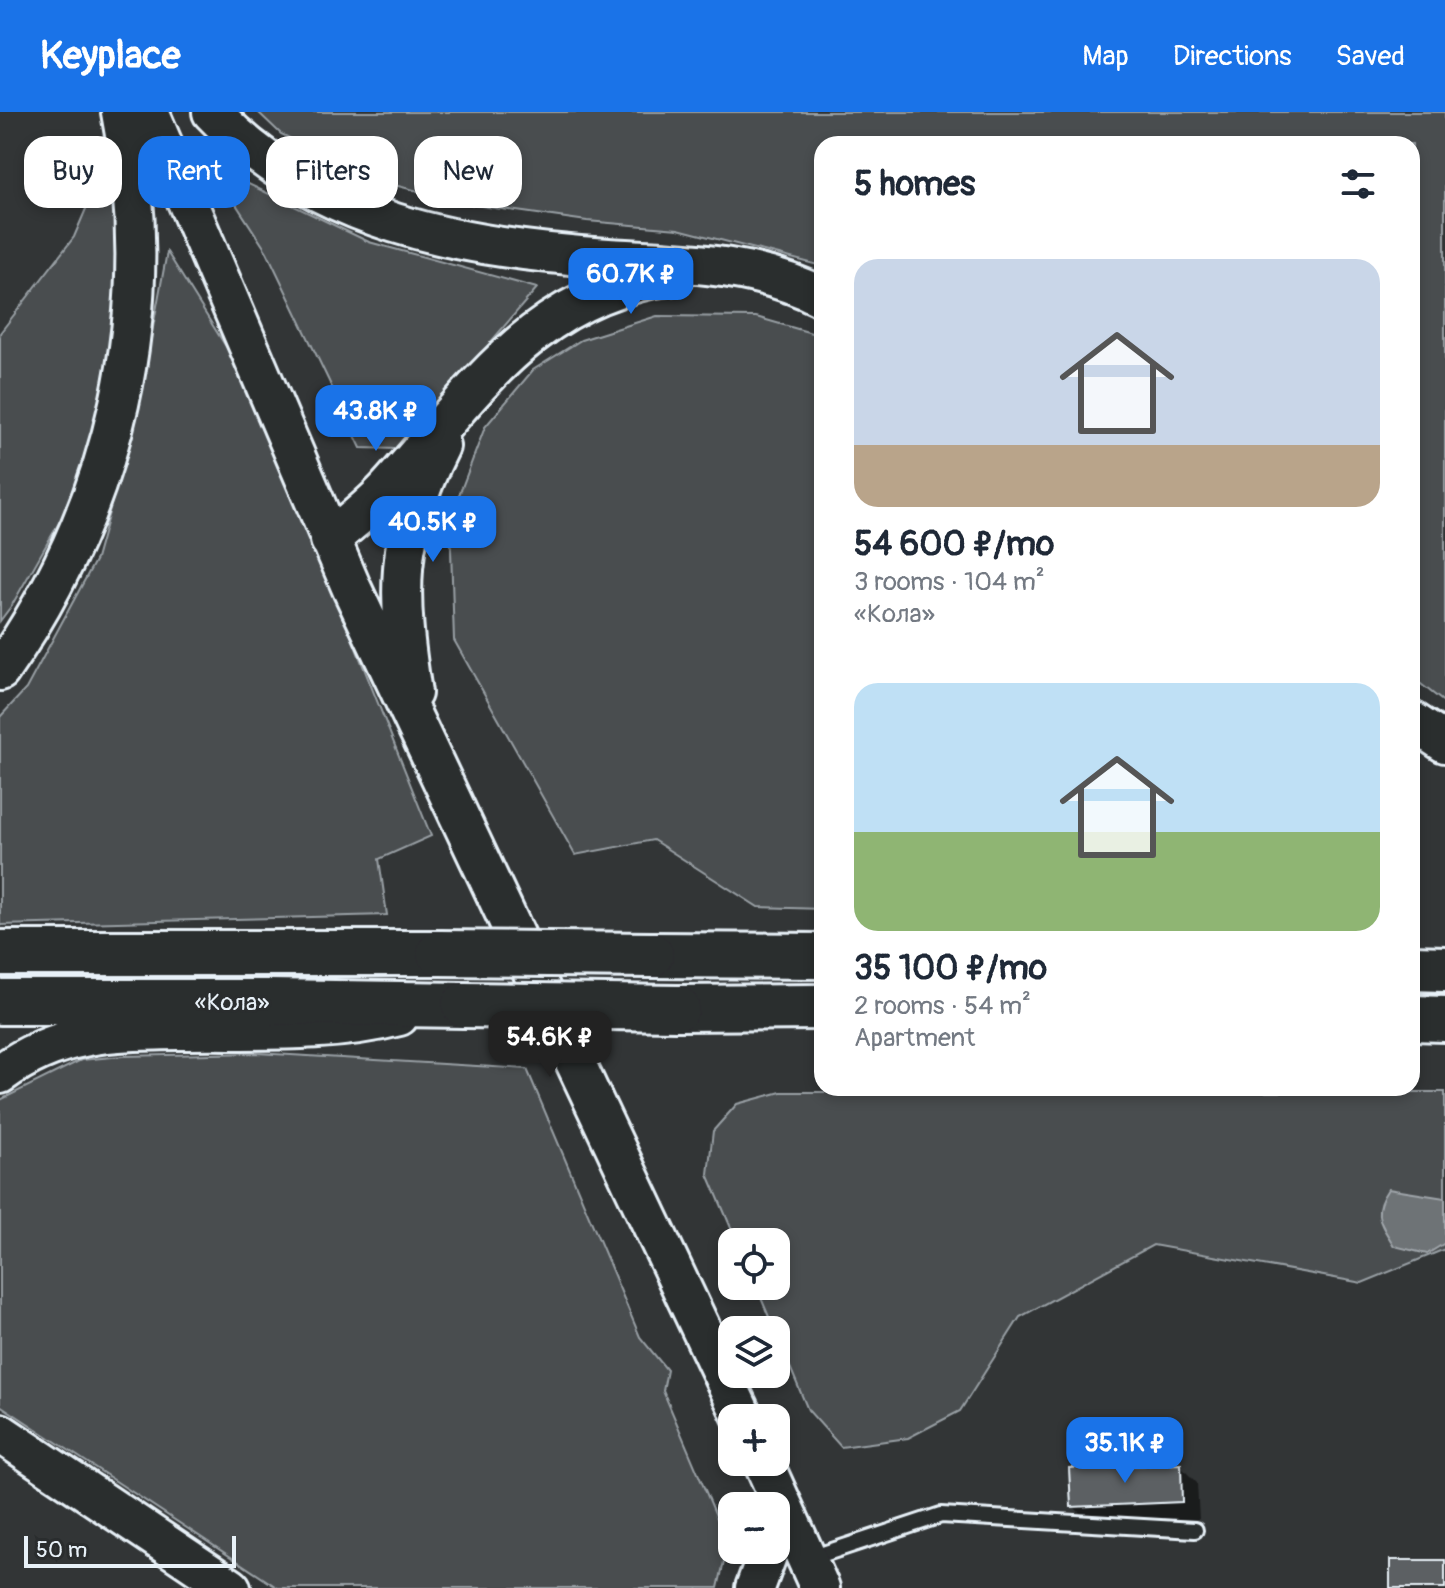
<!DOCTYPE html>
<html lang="en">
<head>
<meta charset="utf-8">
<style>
	body { margin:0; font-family:Pangolin,sans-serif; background:#f6f6f7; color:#1f2937; height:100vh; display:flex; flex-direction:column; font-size:30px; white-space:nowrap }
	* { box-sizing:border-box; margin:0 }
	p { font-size:26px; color:#747a83 }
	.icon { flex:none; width:44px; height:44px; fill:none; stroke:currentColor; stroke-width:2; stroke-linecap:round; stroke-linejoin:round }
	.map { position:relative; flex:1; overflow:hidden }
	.details { position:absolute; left:814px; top:24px; width:606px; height:960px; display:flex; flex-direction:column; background:#fff; border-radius:24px; box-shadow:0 4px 12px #0003 }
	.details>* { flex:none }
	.banner { position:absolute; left:24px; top:24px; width:670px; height:72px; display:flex; gap:16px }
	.controls { position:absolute; left:718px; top:1116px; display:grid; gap:16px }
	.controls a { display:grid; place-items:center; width:72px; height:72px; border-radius:16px; background:#fff; box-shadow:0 4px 12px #0003; font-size:40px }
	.scale { position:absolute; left:24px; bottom:20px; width:212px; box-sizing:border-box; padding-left:8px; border:4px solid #e8f1f8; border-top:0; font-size:22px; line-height:28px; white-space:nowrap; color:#e8f1f8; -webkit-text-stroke:6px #2a2d2e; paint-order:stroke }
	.price { position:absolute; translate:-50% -68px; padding:0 18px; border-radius:16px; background:#1a73e8; color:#fff; font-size:26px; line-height:52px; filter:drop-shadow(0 2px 4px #0008) }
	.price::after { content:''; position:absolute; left:50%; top:48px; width:24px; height:18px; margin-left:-12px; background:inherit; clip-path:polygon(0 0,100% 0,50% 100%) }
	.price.active { background:#222; color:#fff }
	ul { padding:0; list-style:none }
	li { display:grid; align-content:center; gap:16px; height:424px; padding:0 40px }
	li span { display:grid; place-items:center; height:248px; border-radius:24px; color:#555 }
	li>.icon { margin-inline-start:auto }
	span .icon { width:144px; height:144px; fill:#fffc; stroke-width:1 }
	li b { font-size:34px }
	h2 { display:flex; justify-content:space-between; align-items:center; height:96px; padding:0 40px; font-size:34px }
	.tag { padding:0 28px; border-radius:24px; background:#fff; box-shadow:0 4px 12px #0003; font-size:28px; line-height:72px }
	.tag.active { background:#1a73e8; color:#fff }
	header { display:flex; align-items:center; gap:48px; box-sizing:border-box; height:112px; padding:0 40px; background:#1a73e8; color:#fff }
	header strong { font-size:38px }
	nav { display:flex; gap:44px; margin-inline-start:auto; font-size:28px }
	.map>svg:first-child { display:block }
	.green { fill:#494d4f; stroke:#989fa4; stroke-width:2 }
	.water { fill:#6e7376; stroke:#9fa5aa; stroke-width:2 }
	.shadow { fill:#0007 }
	.building { fill:#5c6063; stroke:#e8f1f8; stroke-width:2 }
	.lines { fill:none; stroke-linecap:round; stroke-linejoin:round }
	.lane-casing { stroke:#e8f1f8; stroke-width:20 }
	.secondary-casing { stroke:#e8f1f8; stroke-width:44 }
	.highway-casing { stroke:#e8f1f8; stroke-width:50 }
	.lane { stroke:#2a2d2e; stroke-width:14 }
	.secondary { stroke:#2a2d2e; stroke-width:38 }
	.highway { stroke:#2a2d2e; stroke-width:44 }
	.highway-bridge-casing { stroke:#e8f1f8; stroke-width:50; stroke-linecap:butt }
	.highway-bridge { stroke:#2a2d2e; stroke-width:44 }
	.labels { text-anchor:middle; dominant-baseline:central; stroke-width:6; stroke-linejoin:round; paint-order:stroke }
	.street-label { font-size:24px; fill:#e8f1f8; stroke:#2a2d2e }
</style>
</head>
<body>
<header>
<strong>Keyplace</strong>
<nav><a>Map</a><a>Directions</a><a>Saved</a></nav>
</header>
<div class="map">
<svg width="1445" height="1476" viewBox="0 0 1445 1476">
	<rect width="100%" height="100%" fill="#323536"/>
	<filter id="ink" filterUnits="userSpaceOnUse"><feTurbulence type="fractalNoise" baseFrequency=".0125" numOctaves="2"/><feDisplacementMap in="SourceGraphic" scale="16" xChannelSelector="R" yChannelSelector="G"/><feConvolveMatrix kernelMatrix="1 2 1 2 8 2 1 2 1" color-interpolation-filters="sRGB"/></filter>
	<g filter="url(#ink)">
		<path class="green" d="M258,0h1187v591l-33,-26v-533h-590v122l-144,-37 -91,-8 -113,-16 -96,-24 -97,-47z
			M106,50l15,88v99l-41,137 -68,119 -12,16v-288l74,-96z
			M238,67l131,63 168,46 -138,161 -38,-1 -94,-196 -35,-54z
			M167,140l86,138 178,446 -52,23 8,56 -387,10v-208l26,-28 70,-130 42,-151z
			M657,204l99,1 66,19v573l-64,-2 -105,-67 -78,15 -121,-215 -4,-121 35,-92 48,-57 48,-30z
			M257,941l270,16 113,268 27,33 -4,21 65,153 -10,44h-440l-278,-183v-305l81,-40 42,-4z
			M781,980h664v157l-83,34 -209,-38 -133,72 -60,94 -52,27 -67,9 -33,-37 -52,-124h20v-44h-39l-29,-68 5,-43 24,-27z"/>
		<path class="water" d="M1388,1077l57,9v45l-18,11 -33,-8c-14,-24 -23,-32 -6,-57z"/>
		<path class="shadow" d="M1180,1354l17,17 2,36 -109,4 -17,-17z"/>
		<path class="building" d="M1181,1352l1,38 -111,5 -2,-39z
			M1390,1448h55v28h-55z"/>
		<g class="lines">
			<defs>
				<path id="lane" d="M808,1447l133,-44 254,15"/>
				<path id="secondary" d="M149,0l203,477 391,829
					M212,0c103,110 252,137 396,146 73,4 148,5 214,39
					M330,428c20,-18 42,-34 59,-53 86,-95 146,-195 286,-212
					M0,559c116,-165 161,-361 121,-559
					M412,581c-15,-97 -18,-156 28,-247
					M1412,609l33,22
					M0,962c59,-44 116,-43 186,-44 70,-1 144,4 213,-14
					M0,1321l231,155
					M763,1350l57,126
					M755,1476l14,-38"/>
				<path id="highway" d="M0,841h439
					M651,843l171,1
					M1412,856l33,1
					M0,890h270l194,3
					M677,896l145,-1
					M1412,906l33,1"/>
			</defs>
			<use href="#lane" class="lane-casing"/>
			<use href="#secondary" class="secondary-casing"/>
			<use href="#highway" class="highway-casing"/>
			<use href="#lane" class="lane"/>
			<use href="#secondary" class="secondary"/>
			<use href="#highway" class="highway"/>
			<defs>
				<path id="highway-bridge" d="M439,841l212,2
					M464,893l213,3"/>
			</defs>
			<use href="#highway-bridge" class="highway-bridge-casing"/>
			<use href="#highway-bridge" class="highway-bridge"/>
		</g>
	</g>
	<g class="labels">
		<g class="street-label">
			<text x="232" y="890">«Кола»</text>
		</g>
	</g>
</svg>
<div class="controls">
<a><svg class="icon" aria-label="locate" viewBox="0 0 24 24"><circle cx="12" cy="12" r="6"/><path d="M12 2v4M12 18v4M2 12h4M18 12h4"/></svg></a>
<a><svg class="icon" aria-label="layers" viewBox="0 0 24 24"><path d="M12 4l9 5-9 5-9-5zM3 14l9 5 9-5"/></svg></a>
<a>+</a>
<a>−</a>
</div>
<div class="scale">50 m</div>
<b class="price" style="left:631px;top:204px">60.7K ₽</b>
<b class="price" style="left:376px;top:341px">43.8K ₽</b>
<b class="price" style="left:433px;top:452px">40.5K ₽</b>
<b class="price active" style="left:550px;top:967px">54.6K ₽</b>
<b class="price" style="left:1125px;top:1373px">35.1K ₽</b>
<div class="banner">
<a class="tag">Buy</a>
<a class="tag active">Rent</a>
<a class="tag">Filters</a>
<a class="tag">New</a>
</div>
<section class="details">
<h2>5 homes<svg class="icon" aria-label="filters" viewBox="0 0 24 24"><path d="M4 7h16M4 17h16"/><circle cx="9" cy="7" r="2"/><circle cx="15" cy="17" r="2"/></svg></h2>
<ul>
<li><span style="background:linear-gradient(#c9d6e8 75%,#b9a48a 0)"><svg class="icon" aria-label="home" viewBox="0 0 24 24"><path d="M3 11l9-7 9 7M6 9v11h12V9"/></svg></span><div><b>54 600 ₽/mo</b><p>3 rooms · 104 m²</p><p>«Кола»</p></div></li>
<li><span style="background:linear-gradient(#bfe0f5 60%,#8fb573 0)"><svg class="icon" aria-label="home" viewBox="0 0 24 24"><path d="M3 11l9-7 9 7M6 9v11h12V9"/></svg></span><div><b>35 100 ₽/mo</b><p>2 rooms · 54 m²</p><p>Apartment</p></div></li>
</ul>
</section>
</div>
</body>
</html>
